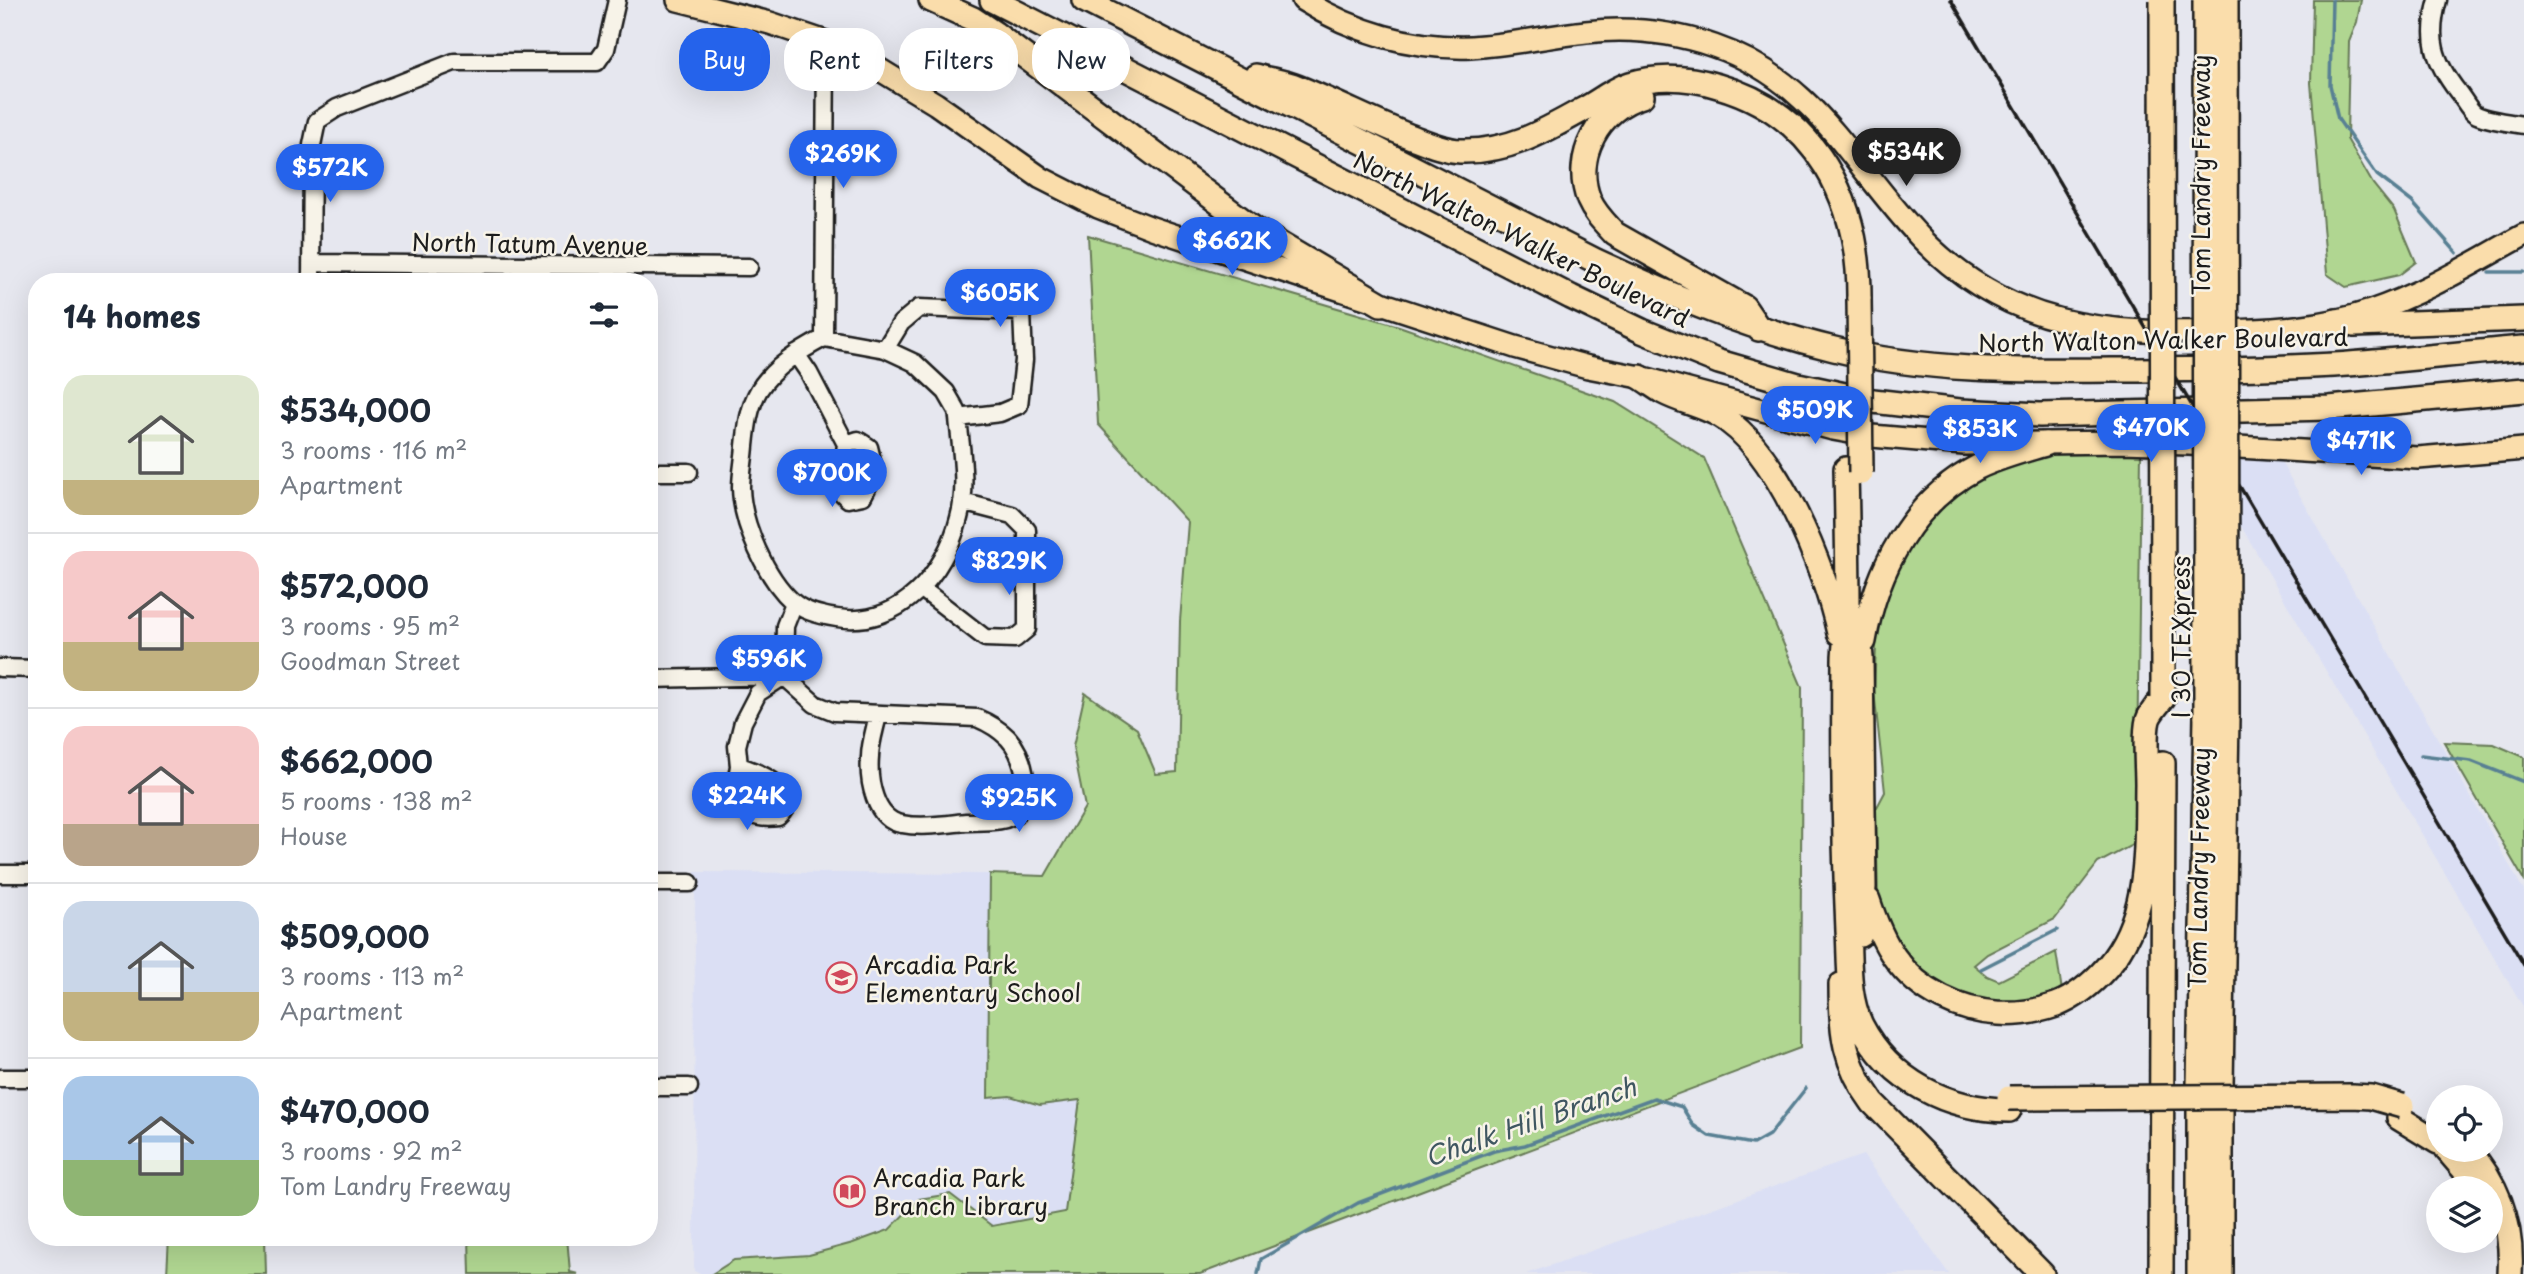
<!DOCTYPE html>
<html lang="en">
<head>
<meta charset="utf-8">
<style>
	body { margin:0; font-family:"Playpen Sans",sans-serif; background:#f2f2f3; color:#1f2937; height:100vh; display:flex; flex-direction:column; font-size:26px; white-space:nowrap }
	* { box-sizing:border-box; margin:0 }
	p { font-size:23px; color:#747a83 }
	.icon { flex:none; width:38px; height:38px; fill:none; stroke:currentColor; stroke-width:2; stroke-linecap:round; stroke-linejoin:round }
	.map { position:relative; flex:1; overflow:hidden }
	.details { position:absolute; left:28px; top:273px; width:630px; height:973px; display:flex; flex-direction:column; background:#fff; border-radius:28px; box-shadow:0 7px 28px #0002 }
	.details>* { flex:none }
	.banner { position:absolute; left:679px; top:28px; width:665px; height:63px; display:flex; gap:14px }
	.buttons { position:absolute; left:2426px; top:1085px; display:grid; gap:14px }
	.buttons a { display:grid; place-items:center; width:77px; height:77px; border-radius:50%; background:#fff; box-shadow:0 7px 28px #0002; font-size:35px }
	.price { position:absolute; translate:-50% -60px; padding:0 16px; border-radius:24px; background:#2563eb; color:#fff; font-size:23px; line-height:46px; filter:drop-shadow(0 2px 4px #0008) }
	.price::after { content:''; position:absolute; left:50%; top:42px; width:21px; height:16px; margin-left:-10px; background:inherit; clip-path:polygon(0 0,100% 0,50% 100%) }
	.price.on { background:#222; color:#fff }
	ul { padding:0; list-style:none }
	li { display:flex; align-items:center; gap:21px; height:175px; padding:0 35px }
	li+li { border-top:2px solid #e0e1e3 }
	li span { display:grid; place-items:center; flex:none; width:196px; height:140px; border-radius:21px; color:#555 }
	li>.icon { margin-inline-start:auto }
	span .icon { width:84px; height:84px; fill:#fffc; stroke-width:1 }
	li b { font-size:30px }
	h2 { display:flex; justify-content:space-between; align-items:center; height:84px; padding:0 35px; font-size:30px }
	.chip { padding:0 24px; border-radius:28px; background:#fff; box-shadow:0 7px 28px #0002; font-size:24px; line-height:63px }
	.chip.on { background:#2563eb; color:#fff }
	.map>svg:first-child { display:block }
	.built { fill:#dbdff4 }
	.green { fill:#b0d691; stroke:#667956; stroke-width:2 }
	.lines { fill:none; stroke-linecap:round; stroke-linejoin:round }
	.stream { stroke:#598093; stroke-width:3.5 }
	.minor-casing { stroke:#1c1c1c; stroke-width:21 }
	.major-casing { stroke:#1c1c1c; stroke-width:26 }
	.highway-casing { stroke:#1c1c1c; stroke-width:28 }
	.minor { stroke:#f7f3e8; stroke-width:16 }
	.major { stroke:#faddab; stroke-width:21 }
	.highway { stroke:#faddab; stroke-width:23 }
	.rail { stroke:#1c1c1c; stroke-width:3.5 }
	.highway-bridge-casing { stroke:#1c1c1c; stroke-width:28; stroke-linecap:butt }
	.highway-bridge { stroke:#faddab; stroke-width:23 }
	.labels { text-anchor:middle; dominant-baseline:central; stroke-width:5; stroke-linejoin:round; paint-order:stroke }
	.street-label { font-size:24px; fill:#1c1c1c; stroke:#f7f3e8 }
	.poi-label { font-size:24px; fill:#1c1c1c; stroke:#f7f3e8; text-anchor:start }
	.water-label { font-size:26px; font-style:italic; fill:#3f5661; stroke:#f7f3e8 }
</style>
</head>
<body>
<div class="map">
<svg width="2524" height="1274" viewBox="0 0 2524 1274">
	<rect width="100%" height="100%" fill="#e6e7ef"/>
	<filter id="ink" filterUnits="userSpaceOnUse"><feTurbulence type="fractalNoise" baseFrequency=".0143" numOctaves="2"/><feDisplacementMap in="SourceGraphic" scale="14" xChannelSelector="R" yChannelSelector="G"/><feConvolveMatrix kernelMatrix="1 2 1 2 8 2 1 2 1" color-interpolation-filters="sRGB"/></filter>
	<g filter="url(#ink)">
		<path class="built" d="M2201,458l80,4 243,429v117z
			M695,872l295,2 -2,224 22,-2 30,9 40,-5 -15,113 -73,13 -42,-32 -31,5 -30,31 -36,13 -44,12 -74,5 -23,14h-12l-6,-3z
			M1863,1155l86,119h-423z"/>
		<path class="green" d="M2313,0h48l-4,22 -8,20 -2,97 26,45 21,26 22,52 -17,13 -53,12 -19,-13 -16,-191z
			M1088,235l311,91 216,76 89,56 98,229 -2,361 -600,226h-488l22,-14 75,-5 44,-12 36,-13 30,-31 31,-5 42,32 73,-14 15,-112 -40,5 -30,-9 -22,2 2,-224 55,2 40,-69 -12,-60 12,-54 52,36 19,45 21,-2 3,-151 8,-99 -90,-98z
			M2065,452h76l-5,391 -38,20 -43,56 -68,35 -13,11 13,11 12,5 57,-29 6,39 -14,6 -31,8 -61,-7 -50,-37 -28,-61 -2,-91 9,-17 -11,-101 3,-66 22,-64 29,-41 25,-24 44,-26 48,-15z
			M2444,742l50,2 30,13v123z
			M169,1237h96l1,37h-99z
			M469,1237h98l3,35 8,2h-108z"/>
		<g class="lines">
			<path class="stream" d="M2332,0l-2,85 8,34 39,56 35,27 45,51
				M2489,272h35
				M2421,755l50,6 53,21
				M1981,969l76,-39
				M1258,1274l3,-15 97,-56 136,-52 31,-6 129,-47 28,9 11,18 16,11 44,8 16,-9 37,-47"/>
			<defs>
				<path id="minor" d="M2438,0c-11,39 -4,61 20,92 5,6 11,18 17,22 10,6 37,9 49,11
					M311,263l438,4
					M311,282l1,-137 5,-24 20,-13 117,-46h143l9,-13 11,-49
					M824,338l61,11 30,14 31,29 11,19 1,7c3,32 10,69 1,100 -14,56 -60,110 -122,100 -14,-2 -34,-7 -44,-16 -27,-24 -51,-78 -52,-114 0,-14 3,-28 4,-42 2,-20 4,-39 14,-56 15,-24 41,-39 65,-52z
					M824,338l2,-296
					M885,349l16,-26 18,-15 103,4 2,48 -5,45 -19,8 -42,5
					M796,354l13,19 37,71 -6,47 8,8 15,-3c11,-20 12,-27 6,-49l-11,-7 -12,4
					M649,472h40
					M922,589l63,49 30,1 12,-10v-99l-15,-15 -50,-13
					M0,668l37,1
					M649,679l135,-3 31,28 20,8 142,6c12,5 22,11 31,20 15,16 26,56 10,74 -11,12 -38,9 -52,10 -20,2 -44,6 -64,2 -28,-4 -34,-45 -32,-67 0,-13 5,-28 8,-42
					M739,766l-2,-20 6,-24 15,-29 26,-17 1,-50 9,-23
					M739,766c19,6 68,25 39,51 -39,5 -46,-18 -39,-51z
					M0,874h37
					M649,883h41
					M0,1078h37
					M649,1087h40"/>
				<path id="major" d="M678,0l92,23 56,19 33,15 77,47 105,74 57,29 54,21 363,119 73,20 52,10 193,52 39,7 92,8 158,-2 67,2 229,14 106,-9
					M1303,0c50,32 109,49 168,47 39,-2 77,-11 115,-15 44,-5 87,0 128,14 103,35 138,120 207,192 87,90 185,97 302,93 51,-1 100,-4 148,-20 54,-18 103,-49 153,-76"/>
				<path id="highway" d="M931,0l42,19 21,14 260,196 127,75
					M992,0l579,297 71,34 77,31 79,23 75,16 87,10 80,4 289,-7 195,-18
					M1084,0l512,261c78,36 155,68 238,88 90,22 186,22 278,21 74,0 149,-1 222,-5 64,-4 127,-12 190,-17
					M1256,76c14,4 29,6 41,11 38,15 74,34 112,49 16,6 33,14 51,15 51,2 90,-23 133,-47 11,-7 24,-16 37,-20 30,-9 58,-7 88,2 99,28 142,116 141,213
					M1642,96c-43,12 -70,61 -53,104 6,14 16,23 26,34l129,73 15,22
					M2336,321l19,4 169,-6
					M1640,377c8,5 15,10 23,15 17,9 37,13 54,22 60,33 108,155 122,219
					M1846,469c1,48 2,96 2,144 0,16 -4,31 -4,47 -1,91 0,181 4,271 2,32 -1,64 13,94 29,56 87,85 148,85
					M1858,623l3,35 3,229 -4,48
					M1864,641c12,-71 48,-140 114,-174 21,-10 44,-16 67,-23
					M1868,900c14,43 32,77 74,98 36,18 76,20 114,7 20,-8 37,-22 51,-38 44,-51 39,-120 40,-183 0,-17 -3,-49 1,-64 2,-7 10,-16 15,-22
					M1841,985c0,48 3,79 32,118l169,171
					M2399,1118l39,24
					M2447,1150l25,29
					M2468,1150c32,36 45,76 42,124
					M2161,1274l2,-511
					M2199,1274v-189l7,-369
					M2221,1274v-189l6,-369"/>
			</defs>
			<use href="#minor" class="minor-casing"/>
			<use href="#major" class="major-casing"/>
			<use href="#highway" class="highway-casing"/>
			<use href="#minor" class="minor"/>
			<use href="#major" class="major"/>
			<use href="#highway" class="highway"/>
			<path class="rail" d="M1951,0l573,965"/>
			<defs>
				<path id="highway-bridge" d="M2162,0l1,698
					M2205,0l1,716
					M2226,0l1,716
					M1859,299l2,174
					M2009,1098l343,-2 19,1 31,9"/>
			</defs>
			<use href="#highway-bridge" class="highway-bridge-casing"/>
			<use href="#highway-bridge" class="highway-bridge"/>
		</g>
	</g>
	<defs>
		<symbol id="school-ring" viewBox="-11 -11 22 22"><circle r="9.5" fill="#f7f3e8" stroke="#d1495b" stroke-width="1.5"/><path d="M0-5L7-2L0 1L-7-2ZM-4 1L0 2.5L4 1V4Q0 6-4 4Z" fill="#d1495b"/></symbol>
		<symbol id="library-ring" viewBox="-11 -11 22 22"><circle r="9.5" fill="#f7f3e8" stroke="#d1495b" stroke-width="1.5"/><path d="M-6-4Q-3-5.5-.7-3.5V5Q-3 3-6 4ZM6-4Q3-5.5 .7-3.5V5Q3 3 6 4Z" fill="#d1495b"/></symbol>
	</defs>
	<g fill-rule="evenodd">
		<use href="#school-ring" x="824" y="960" width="35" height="35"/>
		<use href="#library-ring" x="832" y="1174" width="35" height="35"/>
	</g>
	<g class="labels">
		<g class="street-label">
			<text transform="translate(2200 175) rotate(-90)">Tom Landry Freeway</text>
			<text transform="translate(1522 238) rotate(26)">North Walton Walker Boulevard</text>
			<text transform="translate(530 243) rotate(1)">North Tatum Avenue</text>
			<text transform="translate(2163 339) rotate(-1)">North Walton Walker Boulevard</text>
			<text transform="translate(2180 637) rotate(-90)">I 30 TEXpress</text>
			<text transform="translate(2198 868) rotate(-89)">Tom Landry Freeway</text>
		</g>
		<g class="poi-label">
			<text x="865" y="964">Arcadia Park<tspan x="865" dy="28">Elementary School</tspan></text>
			<text x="873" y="1177">Arcadia Park<tspan x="873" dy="28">Branch Library</tspan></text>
		</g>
		<g class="water-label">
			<text transform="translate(1530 1121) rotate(-19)">Chalk Hill Branch</text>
		</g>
	</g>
</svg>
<div class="buttons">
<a><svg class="icon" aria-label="locate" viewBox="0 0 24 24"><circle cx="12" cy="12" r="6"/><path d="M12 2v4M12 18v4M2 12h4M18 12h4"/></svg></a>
<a><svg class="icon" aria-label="layers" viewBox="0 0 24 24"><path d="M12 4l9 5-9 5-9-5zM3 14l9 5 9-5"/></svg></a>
</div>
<b class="price on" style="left:1906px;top:188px">$534K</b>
<b class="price" style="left:843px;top:190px">$269K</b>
<b class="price" style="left:330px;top:204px">$572K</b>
<b class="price" style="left:1232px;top:277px">$662K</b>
<b class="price" style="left:1000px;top:329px">$605K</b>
<b class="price" style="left:1815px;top:446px">$509K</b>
<b class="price" style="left:2151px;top:464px">$470K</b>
<b class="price" style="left:1980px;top:465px">$853K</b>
<b class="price" style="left:2361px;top:477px">$471K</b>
<b class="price" style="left:832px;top:509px">$700K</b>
<b class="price" style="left:1009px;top:597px">$829K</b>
<b class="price" style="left:769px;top:695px">$596K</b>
<b class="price" style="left:747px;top:832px">$224K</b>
<b class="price" style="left:1019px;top:834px">$925K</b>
<div class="banner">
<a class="chip on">Buy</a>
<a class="chip">Rent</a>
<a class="chip">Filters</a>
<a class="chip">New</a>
</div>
<section class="details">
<h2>14 homes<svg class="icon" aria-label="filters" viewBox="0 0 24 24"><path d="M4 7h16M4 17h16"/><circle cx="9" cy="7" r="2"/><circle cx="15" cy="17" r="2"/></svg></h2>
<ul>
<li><span style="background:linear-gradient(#dfe7d0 75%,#c2b280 0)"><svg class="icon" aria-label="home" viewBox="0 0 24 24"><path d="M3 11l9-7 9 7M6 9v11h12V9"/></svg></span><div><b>$534,000</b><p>3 rooms · 116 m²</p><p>Apartment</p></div></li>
<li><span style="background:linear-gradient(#f6c9c9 65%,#c2b280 0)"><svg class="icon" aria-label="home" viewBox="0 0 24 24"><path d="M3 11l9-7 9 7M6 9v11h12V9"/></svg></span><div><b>$572,000</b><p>3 rooms · 95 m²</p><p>Goodman Street</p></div></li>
<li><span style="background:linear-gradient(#f6c9c9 70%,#b9a48a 0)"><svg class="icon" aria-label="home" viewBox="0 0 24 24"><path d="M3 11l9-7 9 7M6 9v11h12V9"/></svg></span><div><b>$662,000</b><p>5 rooms · 138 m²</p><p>House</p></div></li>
<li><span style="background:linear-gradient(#c9d6e8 65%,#c2b280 0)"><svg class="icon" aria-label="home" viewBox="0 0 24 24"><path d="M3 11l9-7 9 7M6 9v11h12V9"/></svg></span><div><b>$509,000</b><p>3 rooms · 113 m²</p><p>Apartment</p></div></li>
<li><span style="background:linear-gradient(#a9c7e8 60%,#8fb573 0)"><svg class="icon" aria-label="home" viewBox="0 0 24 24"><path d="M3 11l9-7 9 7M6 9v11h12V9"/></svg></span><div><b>$470,000</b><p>3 rooms · 92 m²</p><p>Tom Landry Freeway</p></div></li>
</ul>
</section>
</div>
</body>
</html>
